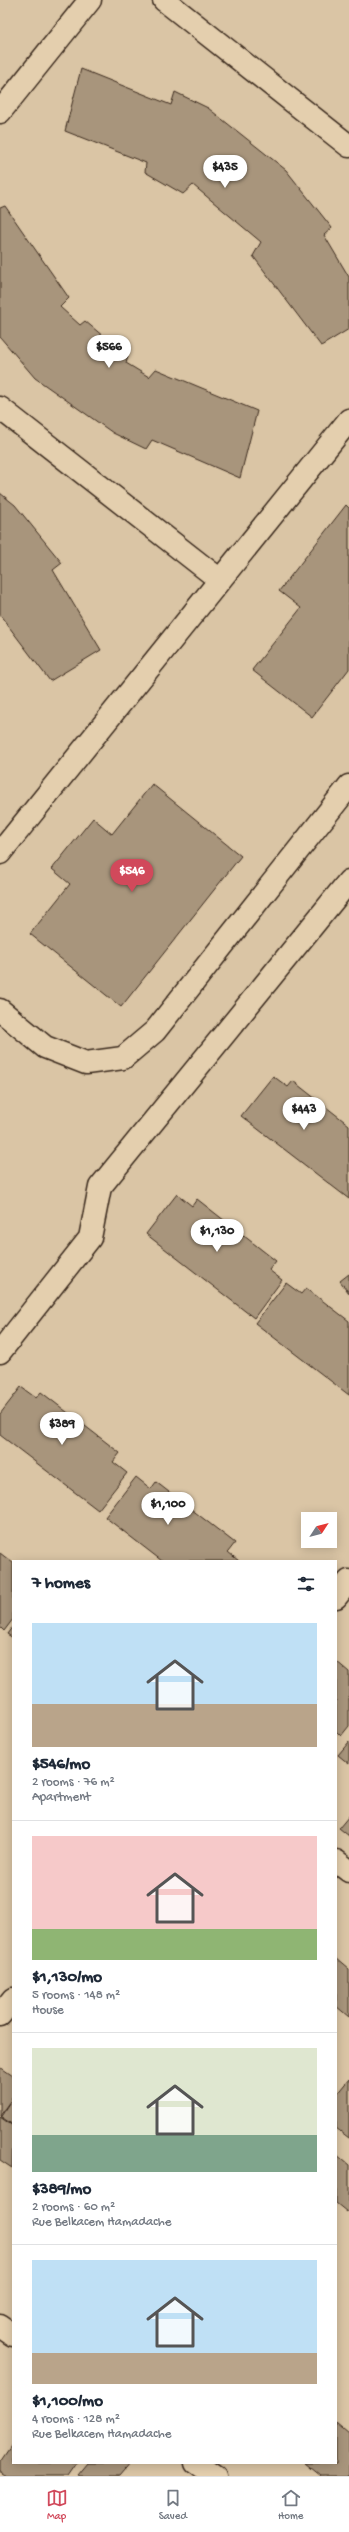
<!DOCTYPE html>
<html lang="en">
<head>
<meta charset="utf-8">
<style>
	body { margin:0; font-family:"Gochi Hand",sans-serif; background:#f2f2f3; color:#1f2937; height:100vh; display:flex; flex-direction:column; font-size:15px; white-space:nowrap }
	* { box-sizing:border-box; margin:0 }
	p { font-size:13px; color:#747a83 }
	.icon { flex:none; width:22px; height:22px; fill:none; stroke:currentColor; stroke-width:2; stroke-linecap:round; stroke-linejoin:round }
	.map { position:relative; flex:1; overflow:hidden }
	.panel { position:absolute; left:12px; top:1560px; width:325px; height:904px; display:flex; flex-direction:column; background:#fff; border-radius:0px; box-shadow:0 2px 10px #0003 }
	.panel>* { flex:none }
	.needle { width:26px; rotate:54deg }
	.controls { position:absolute; left:301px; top:1512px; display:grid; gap:8px }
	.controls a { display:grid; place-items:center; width:36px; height:36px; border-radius:0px; background:#fff; box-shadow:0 2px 10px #0003; font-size:20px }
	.price { position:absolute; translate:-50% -34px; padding:0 9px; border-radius:14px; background:#fff; color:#222; font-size:13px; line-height:26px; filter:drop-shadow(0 1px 2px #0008) }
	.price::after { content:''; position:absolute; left:50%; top:24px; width:12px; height:9px; margin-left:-6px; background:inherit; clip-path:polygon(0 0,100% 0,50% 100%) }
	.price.current { background:#d1495b; color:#fff }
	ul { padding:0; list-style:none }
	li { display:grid; align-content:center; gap:8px; height:212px; padding:0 20px }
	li+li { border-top:1px solid #e0e1e3 }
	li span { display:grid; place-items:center; height:124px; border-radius:0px; color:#555 }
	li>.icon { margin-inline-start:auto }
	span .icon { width:72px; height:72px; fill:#fffc; stroke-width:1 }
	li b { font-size:17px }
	h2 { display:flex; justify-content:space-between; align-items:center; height:48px; padding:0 20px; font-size:17px }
	.tab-bar { display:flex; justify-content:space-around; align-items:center; height:56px; border-top:1px solid #e0e1e3; background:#fff; font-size:11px; color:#747a83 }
	.tab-bar a { display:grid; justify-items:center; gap:2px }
	.tab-bar .current { color:#d1495b }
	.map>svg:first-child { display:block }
	.building { fill:#a8957b; stroke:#3b2a1e }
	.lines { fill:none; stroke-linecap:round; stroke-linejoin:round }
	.minor-casing { stroke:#3b2a1e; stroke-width:25 }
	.minor { stroke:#e4cfae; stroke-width:22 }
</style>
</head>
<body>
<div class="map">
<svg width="349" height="2476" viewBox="0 0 349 2476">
	<rect width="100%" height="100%" fill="#dac5a5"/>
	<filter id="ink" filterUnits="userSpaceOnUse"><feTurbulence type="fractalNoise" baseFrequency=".025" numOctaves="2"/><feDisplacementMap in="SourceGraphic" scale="8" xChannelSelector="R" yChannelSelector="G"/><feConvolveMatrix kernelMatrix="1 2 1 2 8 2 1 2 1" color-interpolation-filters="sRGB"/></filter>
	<g filter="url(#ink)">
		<path class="building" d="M81,69l90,36 4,-13 33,16 78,62 46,58 -8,7 25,42v52l-28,17 -68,-90 8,-14 -68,-57 -10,9 -38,-22 1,-9 -81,-32z
			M5,206l64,92 -9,9 20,18 5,-4 43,36 -2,6 23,14 7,-8 101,42 -17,67 -88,-38 -6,9 -33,-16 -78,-55 -35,-41v-129z
			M0,493l15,12 47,58 -9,7 48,80 -51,31 -50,-66z
			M346,505l3,3v161l-37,48 -60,-47 49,-62 -22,-17z
			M152,784l89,72 -120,151 -91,-73 40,-50 -18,-15 41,-51 19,16z
			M273,1076l15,11 5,-6 56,44v74l-108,-83z
			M177,1194l15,12 5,-7 79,62 -7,9 13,10 -28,38 -108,-84z
			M349,1274v19l-9,-12z
			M286,1283l15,11 5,-6 43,33v74l-94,-72z
			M21,1387l15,11 5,-6 79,61 -7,9 14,11 -29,37 -98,-75v-21z
			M136,1477l15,12 5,-7 79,61 -7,9 11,9h-77l-57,-44z
			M0,1553l13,10v56l-9,12 -4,-4z
			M13,1626v12l-6,-4z
			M336,1661l13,11v54l-8,10 -5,-5z
			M349,1742v22l-11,-9z
			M349,1816v20l-10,-8z
			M336,1958l13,11v48l-13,-11z
			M0,2067l13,9v21l-13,18z
			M349,2079v59l-13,-10v-33z
			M13,2097v29l-13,-9z
			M0,2116l13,9 -1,43 -12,-8z
			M336,2154l13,11v44l-2,3 -11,-9z
			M336,2423l13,11v42h-28l-16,-13h31z
			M13,2443v20h64l-9,13h-62l-6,-4v-10z
			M88,2463h43l-11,13h-40l-2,-1z"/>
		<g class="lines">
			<defs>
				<path id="minor" d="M164,0l185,146
					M0,112l90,-112
					M0,408l220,172
					M0,853l349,-433
					M0,1010l45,37 41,16 37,-5 32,-27 194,-245
					M0,1352l90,-114 10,-51 249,-306
					M336,1597l13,-16
					M336,1861l13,10
					M0,2015l13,-16
					M0,2326l13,9
					M196,2463l19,13"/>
			</defs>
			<use href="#minor" class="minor-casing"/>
			<use href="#minor" class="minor"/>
		</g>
	</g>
</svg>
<div class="controls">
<a><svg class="needle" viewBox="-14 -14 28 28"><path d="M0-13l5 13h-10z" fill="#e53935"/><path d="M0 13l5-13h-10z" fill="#747a83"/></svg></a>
</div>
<b class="price" style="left:225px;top:189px">$435</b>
<b class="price" style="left:109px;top:369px">$566</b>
<b class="price current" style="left:132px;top:893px">$546</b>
<b class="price" style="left:304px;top:1131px">$443</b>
<b class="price" style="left:217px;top:1253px">$1,130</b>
<b class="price" style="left:62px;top:1446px">$389</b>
<b class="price" style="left:168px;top:1526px">$1,100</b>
<section class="panel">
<h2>7 homes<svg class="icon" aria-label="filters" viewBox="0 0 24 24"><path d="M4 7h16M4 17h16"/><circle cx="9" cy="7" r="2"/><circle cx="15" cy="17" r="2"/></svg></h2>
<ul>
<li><span style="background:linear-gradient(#bfe0f5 65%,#b9a48a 0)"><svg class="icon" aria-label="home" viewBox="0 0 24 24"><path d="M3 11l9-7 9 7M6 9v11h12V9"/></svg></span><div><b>$546/mo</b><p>2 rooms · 76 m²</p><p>Apartment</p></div></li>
<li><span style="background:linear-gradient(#f6c9c9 75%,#8fb573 0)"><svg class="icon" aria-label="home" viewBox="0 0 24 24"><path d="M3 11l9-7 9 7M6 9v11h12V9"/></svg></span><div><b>$1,130/mo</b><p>5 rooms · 148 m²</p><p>House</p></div></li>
<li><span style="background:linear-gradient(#dfe7d0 70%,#7fa58c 0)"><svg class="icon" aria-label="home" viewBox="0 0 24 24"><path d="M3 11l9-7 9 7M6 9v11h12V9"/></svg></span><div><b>$389/mo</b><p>2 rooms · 60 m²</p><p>Rue Belkacem Hamadache</p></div></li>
<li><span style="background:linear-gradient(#bfe0f5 75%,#b9a48a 0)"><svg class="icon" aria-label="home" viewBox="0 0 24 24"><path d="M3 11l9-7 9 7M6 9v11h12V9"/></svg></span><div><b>$1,100/mo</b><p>4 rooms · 128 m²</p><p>Rue Belkacem Hamadache</p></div></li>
</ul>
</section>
</div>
<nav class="tab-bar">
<a class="current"><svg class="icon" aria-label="map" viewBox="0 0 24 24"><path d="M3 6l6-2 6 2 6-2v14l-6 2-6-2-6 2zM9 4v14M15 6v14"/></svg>Map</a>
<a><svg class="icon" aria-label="saved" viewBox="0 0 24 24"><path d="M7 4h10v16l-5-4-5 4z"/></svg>Saved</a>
<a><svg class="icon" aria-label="home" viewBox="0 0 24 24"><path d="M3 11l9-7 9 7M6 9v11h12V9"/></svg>Home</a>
</nav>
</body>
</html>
